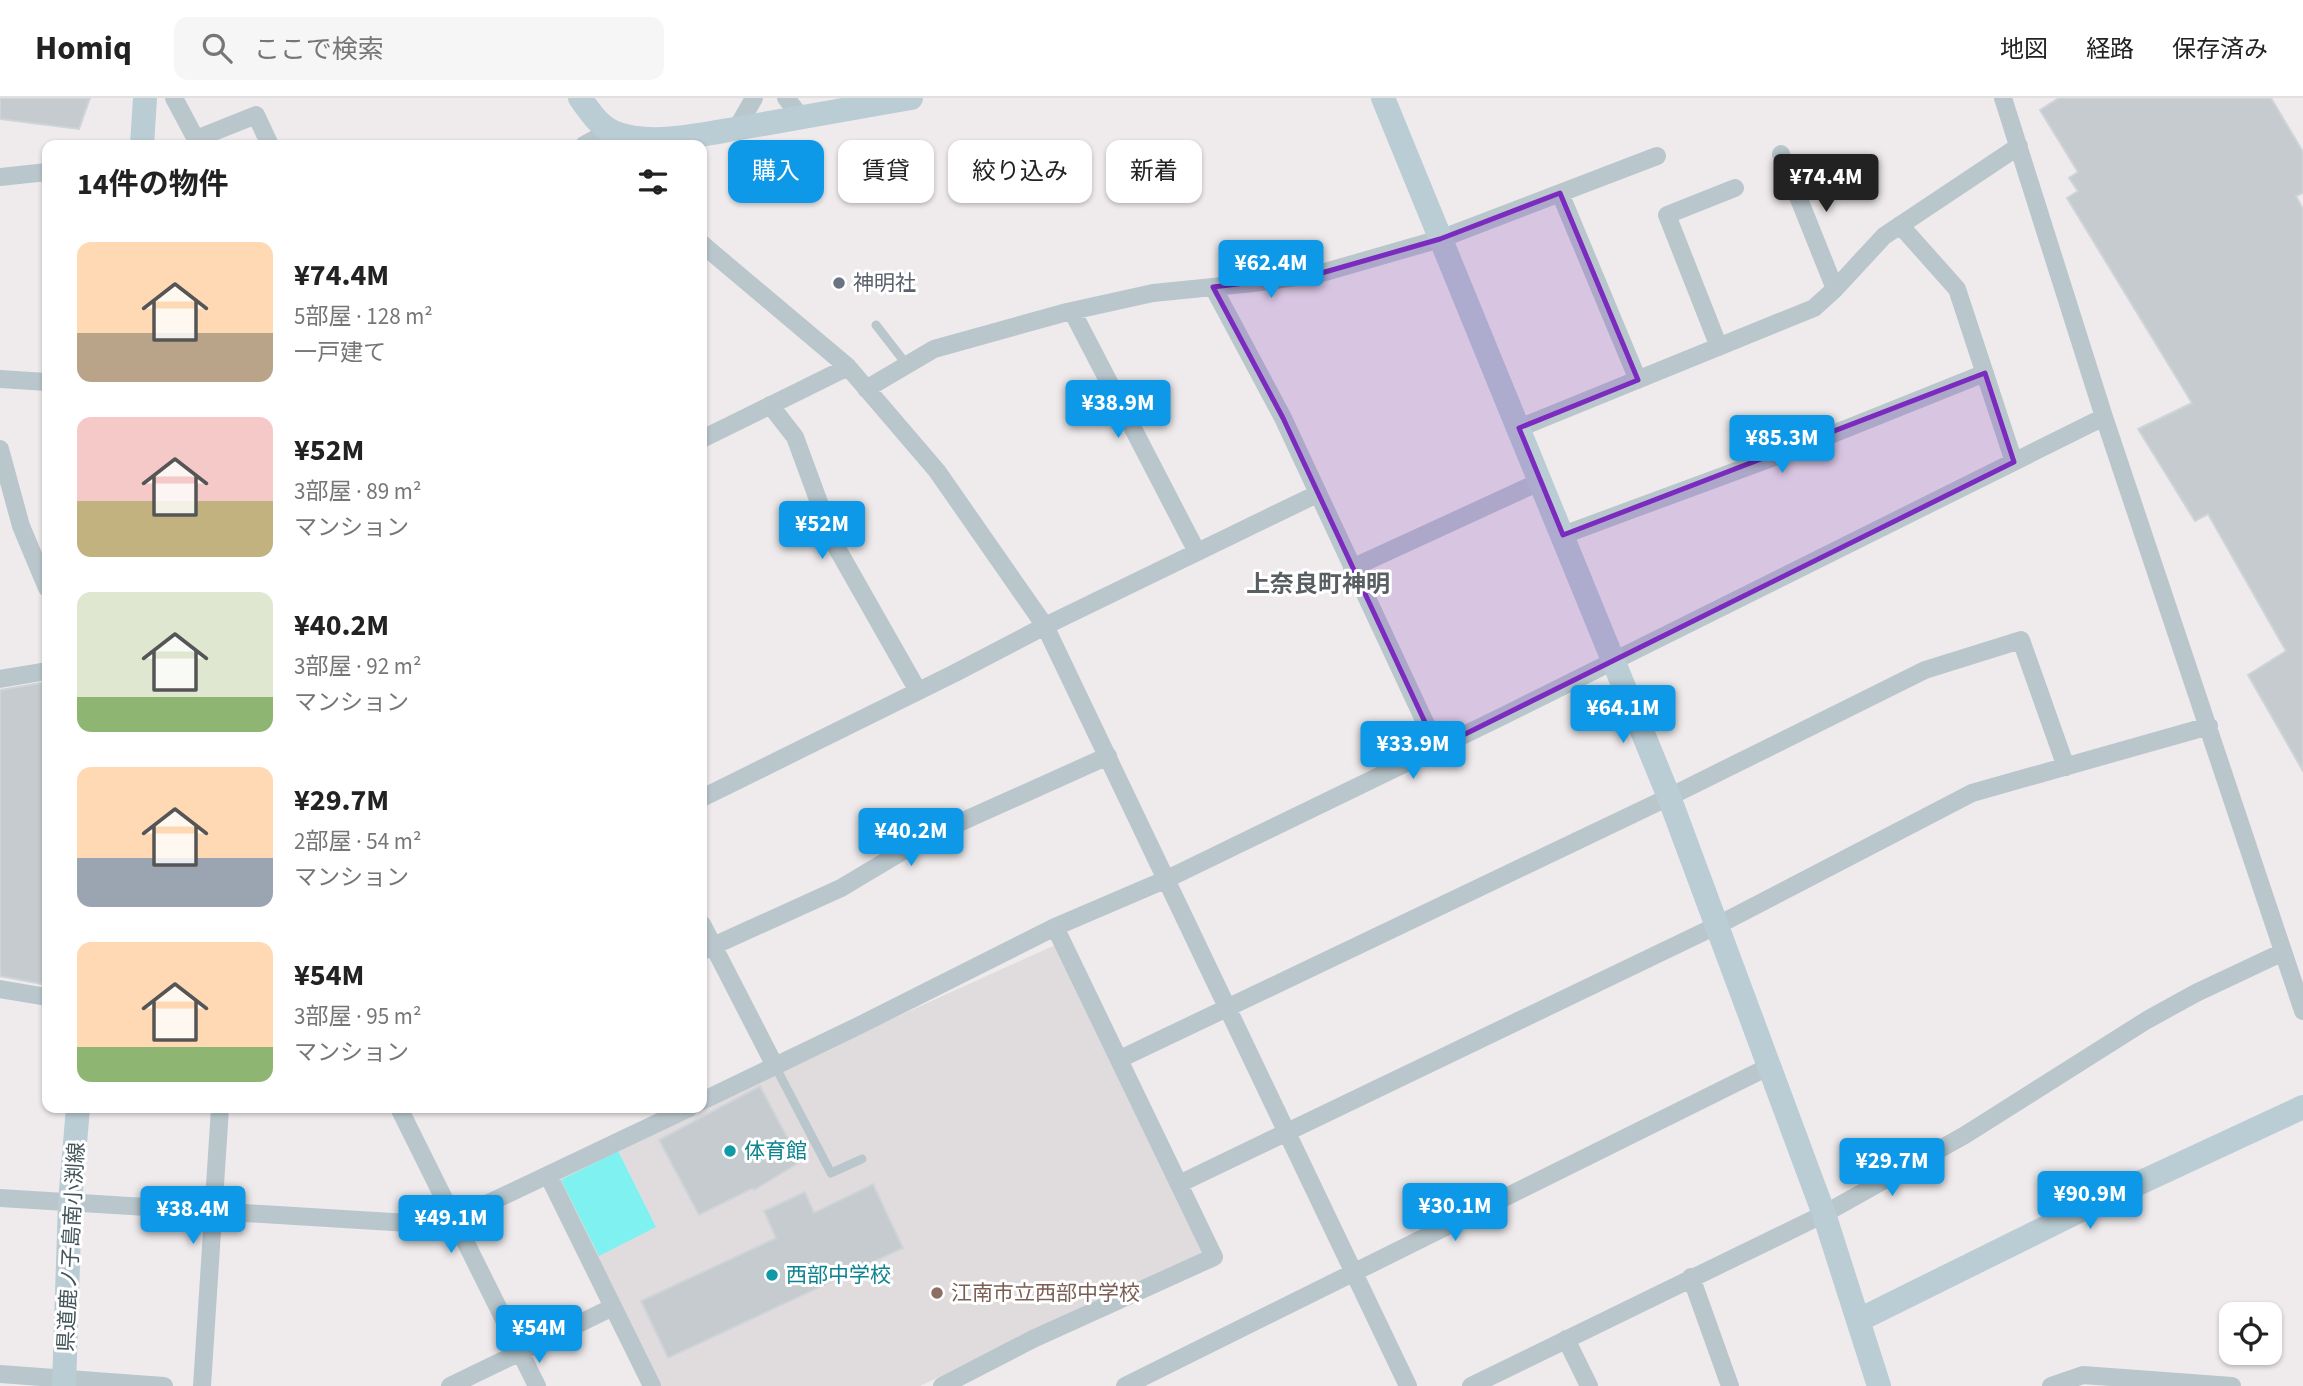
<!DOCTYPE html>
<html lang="ja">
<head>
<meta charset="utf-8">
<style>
	body { margin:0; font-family:"Source Sans 3","Noto Sans JP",sans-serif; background:#f6f6f6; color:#222; height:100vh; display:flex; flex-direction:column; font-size:26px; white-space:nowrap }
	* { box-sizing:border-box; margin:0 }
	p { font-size:23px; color:#767676 }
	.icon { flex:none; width:38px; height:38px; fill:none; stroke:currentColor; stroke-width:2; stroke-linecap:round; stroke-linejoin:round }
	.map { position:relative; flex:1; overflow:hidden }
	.details { position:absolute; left:42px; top:42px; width:665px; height:973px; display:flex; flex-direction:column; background:#fff; border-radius:14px; box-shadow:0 2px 5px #0004 }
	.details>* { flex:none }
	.top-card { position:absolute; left:728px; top:42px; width:665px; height:63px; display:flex; gap:14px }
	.fabs { position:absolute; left:2219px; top:1204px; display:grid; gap:14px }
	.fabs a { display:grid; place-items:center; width:63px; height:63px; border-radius:14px; background:#fff; box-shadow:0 2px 5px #0004; font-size:35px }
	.price { position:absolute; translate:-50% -60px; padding:0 16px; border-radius:7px; background:#0d99e8; color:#fff; font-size:23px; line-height:46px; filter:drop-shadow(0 2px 4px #0008) }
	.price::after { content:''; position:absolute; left:50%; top:42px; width:21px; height:16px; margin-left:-10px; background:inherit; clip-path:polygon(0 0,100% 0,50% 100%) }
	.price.active { background:#222; color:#fff }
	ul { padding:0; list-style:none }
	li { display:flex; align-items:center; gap:21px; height:175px; padding:0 35px }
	li span { display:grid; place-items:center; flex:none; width:196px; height:140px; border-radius:14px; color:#555 }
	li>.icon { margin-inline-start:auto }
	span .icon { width:84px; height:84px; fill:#fffc; stroke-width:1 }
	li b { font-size:30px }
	h2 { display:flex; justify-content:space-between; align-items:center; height:84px; padding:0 35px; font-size:30px }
	.pill { padding:0 24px; border-radius:14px; background:#fff; box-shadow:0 2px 5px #0004; font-size:24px; line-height:63px }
	.pill.active { background:#0d99e8; color:#fff }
	header { display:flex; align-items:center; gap:42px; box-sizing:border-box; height:98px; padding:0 35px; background:#fff; border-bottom:2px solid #e0e0e0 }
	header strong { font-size:33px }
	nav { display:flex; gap:38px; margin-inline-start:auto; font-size:24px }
	.search { width:490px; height:63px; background:#f6f6f6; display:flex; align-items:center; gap:18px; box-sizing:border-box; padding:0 24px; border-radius:14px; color:#767676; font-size:26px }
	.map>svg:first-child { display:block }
	.education { fill:#e0dcde }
	.water { fill:#7ff1f1 }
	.building { fill:#c5cbcf; stroke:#cfd4d8; stroke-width:2 }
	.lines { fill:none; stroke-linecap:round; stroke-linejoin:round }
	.lane { stroke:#b9c7cd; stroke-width:9 }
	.street { stroke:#b9c7cd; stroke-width:18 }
	.secondary { stroke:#baccd4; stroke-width:24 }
	.marked { fill:#7b2cbf; fill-opacity:0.2; stroke:#7b2cbf; stroke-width:5; stroke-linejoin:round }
	.worship-dot { fill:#6b7280; stroke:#fff; stroke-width:2.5 }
	.culture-dot { fill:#0f9aa8; stroke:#fff; stroke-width:2.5 }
	.education-dot { fill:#8d6e63; stroke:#fff; stroke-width:2.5 }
	.labels { text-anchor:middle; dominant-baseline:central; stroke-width:6; stroke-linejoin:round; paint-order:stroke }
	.worship-label { font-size:21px; fill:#5b616d; stroke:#fff; text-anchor:start }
	.culture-label { font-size:21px; fill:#0d838f; stroke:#fff; text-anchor:start }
	.street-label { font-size:21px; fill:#43545a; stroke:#fff }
	.education-label { font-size:21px; fill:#785e54; stroke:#fff; text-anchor:start }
	.quarter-label { font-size:24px; font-weight:bold; fill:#585e61; stroke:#fff }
</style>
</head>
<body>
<header>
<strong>Homiq</strong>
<div class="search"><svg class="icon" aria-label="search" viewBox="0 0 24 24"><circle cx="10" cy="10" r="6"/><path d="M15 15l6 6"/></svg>ここで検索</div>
<nav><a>地図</a><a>経路</a><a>保存済み</a></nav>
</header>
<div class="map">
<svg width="2303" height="1288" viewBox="0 0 2303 1288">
	<rect width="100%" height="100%" fill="#efebec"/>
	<path class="education" d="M1055,847l150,309 -285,132h-262l-110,-211z"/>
	<path class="water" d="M618,1053l38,76 -57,29 -38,-76z"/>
	<path class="building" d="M0,0h90l-11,31 -79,-10z
		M2059,0h212l32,54v41l-7,3 7,13v562l-55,-96 38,-24 -78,-137 -13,7 -57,-92 54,-26 -125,-205 11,-7 -9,-13 9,-6 -38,-62z
		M47,584v303l-47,-9v-286z
		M760,988l40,76 -46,28 -1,-2 -54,27 -40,-75z
		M873,1086l30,64 -235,110 -27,-57 135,-63 -12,-27 41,-19 9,21z"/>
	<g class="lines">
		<path class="lane" d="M876,227l31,40
			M775,968l56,107 31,-14"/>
		<path class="street" d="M174,0l25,47
			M786,0l15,19
			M2003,0l101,319 199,594
			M737,30l17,-30
			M196,41l60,-24 14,30
			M584,47l26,-14
			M1781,56l54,135
			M0,79l47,-5
			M1560,95l78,187
			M1900,127l57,64 57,173
			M702,146l146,123 89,104 108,155 363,760
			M1213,189l70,131 154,330
			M1072,213l125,241
			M1719,249l-52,-132 68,-27
			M0,281l47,3
			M866,291l68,-40 133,-37 86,-19 100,-10 65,-9 122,-35 217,-83
			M770,307l25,32 39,106 84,148
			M1519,330l295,-120 21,-19 49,-53 135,-90
			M702,341l146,-72
			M0,351l21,77 26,62
			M1563,437l230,-85 192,-77
			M1352,470l187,-86
			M0,581l47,-8
			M702,700l253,-125 90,-47 272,-132
			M702,826l73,142
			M702,853l139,-63 82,-49 185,-83
			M0,891l47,8
			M1120,961l549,-262 256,-127 96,-30 45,127
			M702,1003l156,-75 197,-99 112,-48 336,-163 601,-299
			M399,1010l138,278
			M548,1077l104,211
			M1179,1086l539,-259 254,-132 237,-67
			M0,1100l425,26 30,-5 234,-111
			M1691,1179l39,109
			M1566,1241l23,47
			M0,1276l164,12
			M202,1288l18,-278
			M450,1288l161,-78
			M942,1288l91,-47 181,-82 -159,-330
			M1125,1288l643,-319
			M1471,1288l353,-172 141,-79 182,-115 49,-27 87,-41
			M2051,1288l32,-11 149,11"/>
		<path class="secondary" d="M580,0c11,15 20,30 38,36 39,13 94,-2 134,-8 53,-9 106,-19 159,-28
			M1383,0l286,699 155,417 55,172
			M142,47l3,-47
			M1859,1222l218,-108 226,-105
			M64,1288l6,-184 8,-94"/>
	</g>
	<path class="marked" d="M1560,95l78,187 -119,48 44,107 422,-162 29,89 -577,286 -154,-330 -70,-131 105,-13 122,-35z"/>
	<circle class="worship-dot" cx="839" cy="185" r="7"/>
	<g class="culture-dot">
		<circle cx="730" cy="1053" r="7"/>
		<circle cx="772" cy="1177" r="7"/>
	</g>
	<circle class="education-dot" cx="937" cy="1195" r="7"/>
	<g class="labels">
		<g class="worship-label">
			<text x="853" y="185">神明社</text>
		</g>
		<g class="culture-label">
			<text x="744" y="1053">体育館</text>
			<text x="786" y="1177">西部中学校</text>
		</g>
		<g class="street-label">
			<text transform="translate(71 1149) rotate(-87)">県道鹿ノ子島南小渕線</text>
		</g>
		<g class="education-label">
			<text x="951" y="1195">江南市立西部中学校</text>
		</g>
		<g class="quarter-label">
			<text x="1318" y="486">上奈良町神明</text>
		</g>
	</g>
</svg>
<div class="fabs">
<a><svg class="icon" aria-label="locate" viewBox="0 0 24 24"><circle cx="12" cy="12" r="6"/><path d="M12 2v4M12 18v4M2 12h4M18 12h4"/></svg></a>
</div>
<b class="price active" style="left:1826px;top:116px">¥74.4M</b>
<b class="price" style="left:1271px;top:202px">¥62.4M</b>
<b class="price" style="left:1118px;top:342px">¥38.9M</b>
<b class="price" style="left:1782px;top:377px">¥85.3M</b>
<b class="price" style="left:822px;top:463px">¥52M</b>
<b class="price" style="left:1623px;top:647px">¥64.1M</b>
<b class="price" style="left:1413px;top:683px">¥33.9M</b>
<b class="price" style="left:911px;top:770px">¥40.2M</b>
<b class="price" style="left:1892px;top:1100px">¥29.7M</b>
<b class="price" style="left:2090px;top:1133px">¥90.9M</b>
<b class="price" style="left:1455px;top:1145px">¥30.1M</b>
<b class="price" style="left:193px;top:1148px">¥38.4M</b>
<b class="price" style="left:451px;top:1157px">¥49.1M</b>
<b class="price" style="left:539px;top:1267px">¥54M</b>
<div class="top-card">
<a class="pill active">購入</a>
<a class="pill">賃貸</a>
<a class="pill">絞り込み</a>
<a class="pill">新着</a>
</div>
<section class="details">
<h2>14件の物件<svg class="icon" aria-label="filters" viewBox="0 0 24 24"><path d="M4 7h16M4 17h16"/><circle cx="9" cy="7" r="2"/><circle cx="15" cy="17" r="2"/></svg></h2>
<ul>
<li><span style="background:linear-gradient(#ffd9b3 65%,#b9a48a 0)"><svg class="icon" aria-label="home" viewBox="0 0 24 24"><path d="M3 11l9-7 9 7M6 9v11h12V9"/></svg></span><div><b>¥74.4M</b><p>5部屋 · 128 m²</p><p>一戸建て</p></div></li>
<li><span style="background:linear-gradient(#f6c9c9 60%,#c2b280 0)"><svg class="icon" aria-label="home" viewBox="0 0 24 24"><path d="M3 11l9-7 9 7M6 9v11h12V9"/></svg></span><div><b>¥52M</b><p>3部屋 · 89 m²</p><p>マンション</p></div></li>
<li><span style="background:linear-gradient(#dfe7d0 75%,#8fb573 0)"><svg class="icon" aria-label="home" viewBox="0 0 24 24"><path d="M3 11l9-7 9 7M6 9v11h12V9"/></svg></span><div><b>¥40.2M</b><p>3部屋 · 92 m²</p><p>マンション</p></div></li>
<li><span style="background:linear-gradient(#ffd9b3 65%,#9aa5b1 0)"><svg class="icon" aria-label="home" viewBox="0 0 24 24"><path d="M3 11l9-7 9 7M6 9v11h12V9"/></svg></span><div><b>¥29.7M</b><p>2部屋 · 54 m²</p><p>マンション</p></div></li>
<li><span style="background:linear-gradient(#ffd9b3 75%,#8fb573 0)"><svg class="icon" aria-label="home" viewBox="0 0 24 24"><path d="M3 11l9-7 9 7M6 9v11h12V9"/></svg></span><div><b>¥54M</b><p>3部屋 · 95 m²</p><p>マンション</p></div></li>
</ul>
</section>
</div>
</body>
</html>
